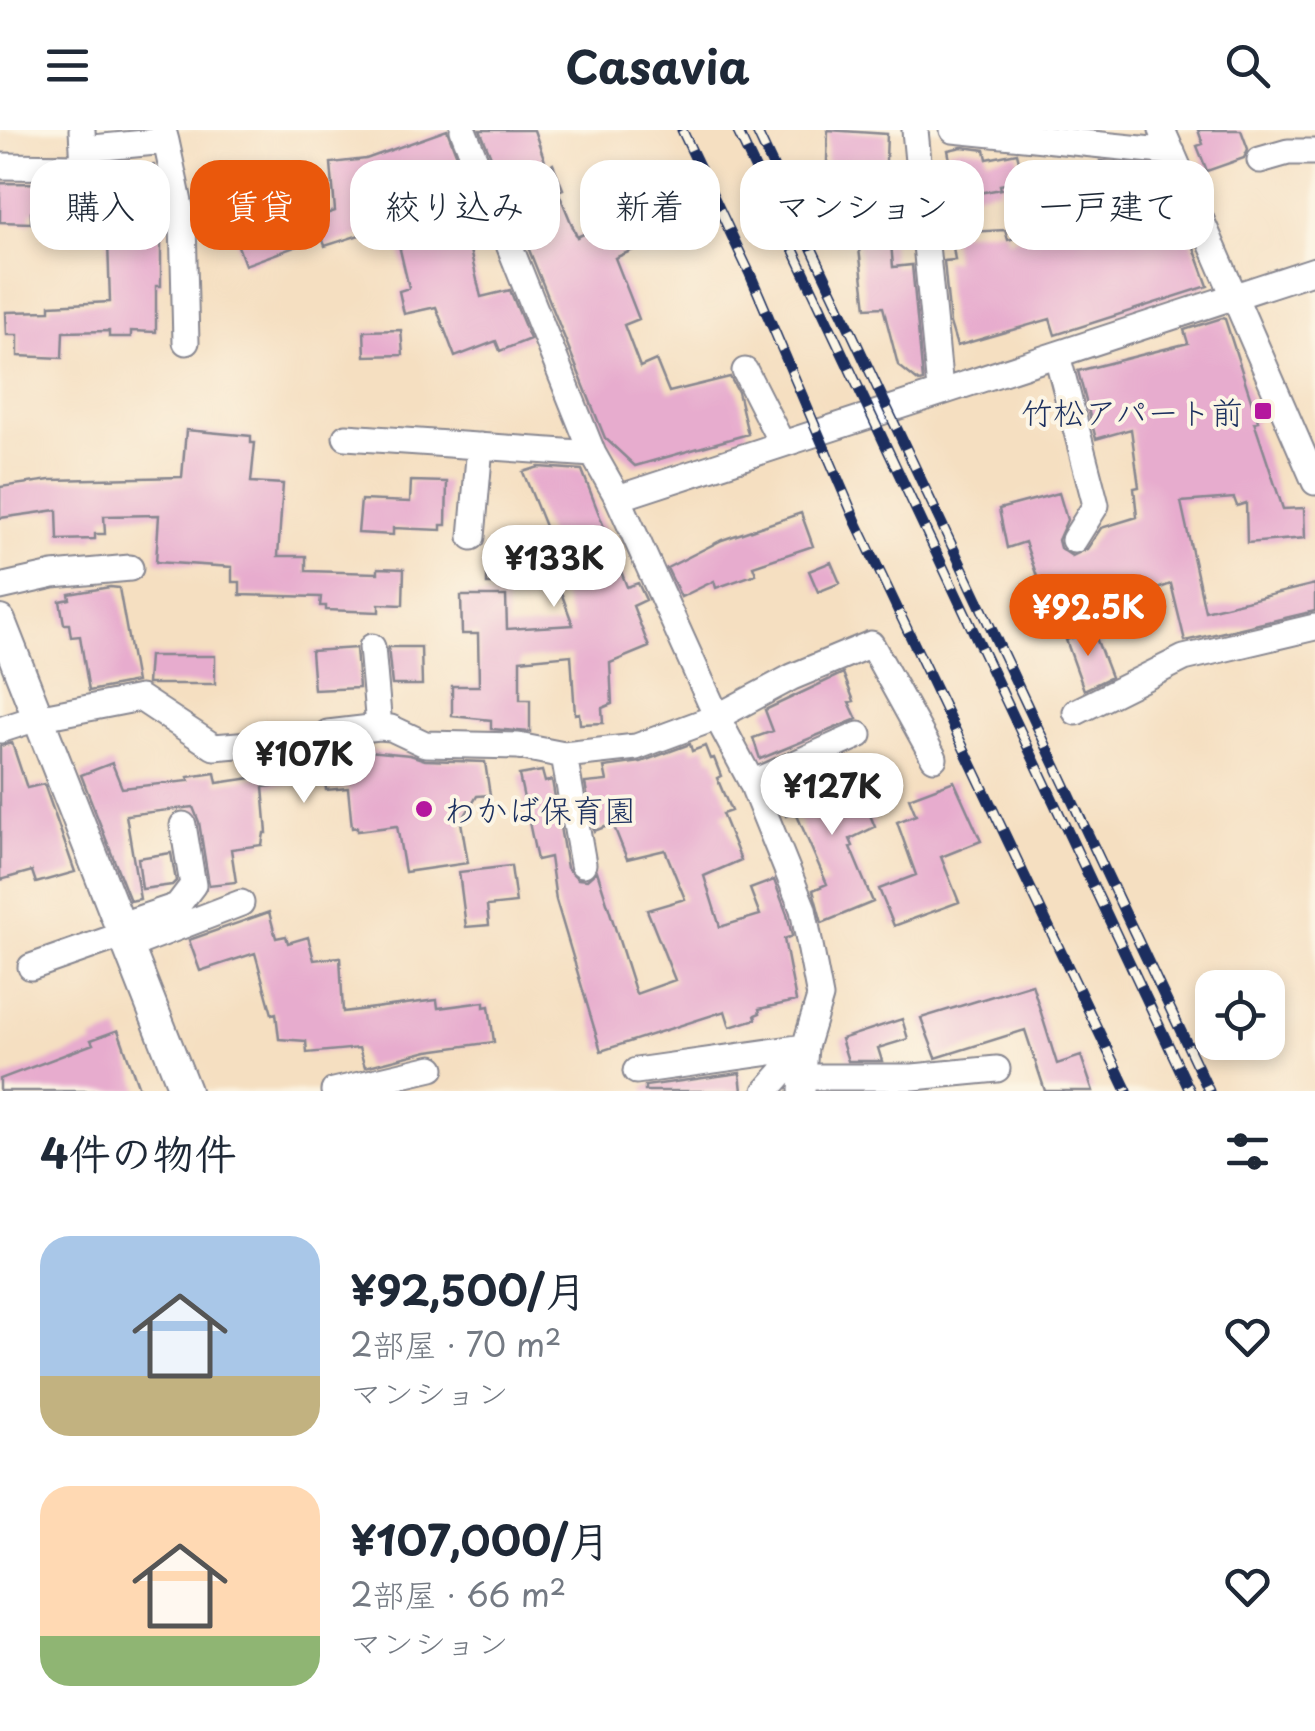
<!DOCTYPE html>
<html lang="ja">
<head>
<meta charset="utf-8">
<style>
	body { margin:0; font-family:"Playpen Sans","Klee One",sans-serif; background:#f6f6f7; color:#1f2937; height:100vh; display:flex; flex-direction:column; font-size:38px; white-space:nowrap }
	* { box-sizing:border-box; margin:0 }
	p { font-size:32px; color:#747a83 }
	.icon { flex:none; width:55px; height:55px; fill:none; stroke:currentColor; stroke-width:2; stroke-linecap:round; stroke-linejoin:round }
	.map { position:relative; height:961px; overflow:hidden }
	.drawer { display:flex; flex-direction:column; background:#fff; flex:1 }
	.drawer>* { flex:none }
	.hud { position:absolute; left:30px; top:30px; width:1255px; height:90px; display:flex; gap:20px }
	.controls { position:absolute; left:1195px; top:840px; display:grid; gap:20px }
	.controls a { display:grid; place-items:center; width:90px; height:90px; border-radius:20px; background:#fff; box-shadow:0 5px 15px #0003; font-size:50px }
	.price { position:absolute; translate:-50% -85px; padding:0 22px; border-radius:35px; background:#fff; color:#222; font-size:32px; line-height:65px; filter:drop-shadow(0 2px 5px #0008) }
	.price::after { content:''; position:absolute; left:50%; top:60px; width:30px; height:22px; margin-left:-15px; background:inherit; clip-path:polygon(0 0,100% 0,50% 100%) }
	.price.active { background:#ea580c; color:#fff }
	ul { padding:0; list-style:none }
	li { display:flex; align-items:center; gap:30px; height:250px; padding:0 40px }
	li span { display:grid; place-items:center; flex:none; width:280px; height:200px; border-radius:30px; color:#555 }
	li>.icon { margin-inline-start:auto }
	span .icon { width:120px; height:120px; fill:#fffc; stroke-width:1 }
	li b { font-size:42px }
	h2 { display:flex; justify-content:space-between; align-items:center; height:120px; padding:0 40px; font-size:42px }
	.tag { padding:0 35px; border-radius:30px; background:#fff; box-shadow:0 5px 15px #0003; font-size:35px; line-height:90px }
	.tag.active { background:#ea580c; color:#fff }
	header { display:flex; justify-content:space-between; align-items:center; height:130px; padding:0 40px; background:#fff; font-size:45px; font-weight:700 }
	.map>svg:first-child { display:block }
	.building { fill:#e7acce }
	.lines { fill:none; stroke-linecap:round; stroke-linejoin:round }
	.minor-casing { stroke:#888790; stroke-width:29 }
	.tertiary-casing { stroke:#888790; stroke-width:34 }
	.minor { stroke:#fff; stroke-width:25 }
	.tertiary { stroke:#fff; stroke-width:30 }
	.rail-casing { stroke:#1b2f5e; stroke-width:11 }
	.rail { stroke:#fcf5e5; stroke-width:8; stroke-dasharray:22; stroke-linecap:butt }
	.poi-dot { fill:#b5179e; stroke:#fcf5e5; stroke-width:4 }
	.labels { text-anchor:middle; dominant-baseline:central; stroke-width:8; stroke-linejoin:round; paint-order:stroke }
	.poi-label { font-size:32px; fill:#1b2f5e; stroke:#fcf5e5; text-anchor:end }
</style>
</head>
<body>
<header><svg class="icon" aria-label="menu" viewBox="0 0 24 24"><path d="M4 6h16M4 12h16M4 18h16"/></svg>Casavia<svg class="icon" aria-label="search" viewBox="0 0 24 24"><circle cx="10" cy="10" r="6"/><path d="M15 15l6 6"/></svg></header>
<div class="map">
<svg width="1315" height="961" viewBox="0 0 1315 961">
	<rect width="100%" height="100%" fill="#fcf5e5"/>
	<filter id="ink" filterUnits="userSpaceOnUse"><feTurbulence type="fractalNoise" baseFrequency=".01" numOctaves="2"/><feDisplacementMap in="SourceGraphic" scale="20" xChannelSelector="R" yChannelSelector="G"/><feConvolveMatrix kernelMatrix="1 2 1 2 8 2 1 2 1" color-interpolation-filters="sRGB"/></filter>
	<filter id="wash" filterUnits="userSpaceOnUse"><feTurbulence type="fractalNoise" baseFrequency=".0048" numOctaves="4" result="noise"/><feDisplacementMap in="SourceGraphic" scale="40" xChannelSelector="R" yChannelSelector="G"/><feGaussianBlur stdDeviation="2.25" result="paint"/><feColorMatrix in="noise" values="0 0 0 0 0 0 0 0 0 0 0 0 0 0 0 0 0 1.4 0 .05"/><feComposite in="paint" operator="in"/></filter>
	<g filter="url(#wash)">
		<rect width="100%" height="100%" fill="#f5dfc1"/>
		<g id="blocks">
			<path class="building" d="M447,0l43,111 -21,5 12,51 29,-7 20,49 -30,12 -4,-10 -41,16 -19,-50 -32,7 -5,-23 10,-3 -15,-64 -69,22 -3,-9 -77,28 -21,-57 13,-1 -8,-28 21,-6 10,35 20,-8 6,15 9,-4 4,12 36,-12 -4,-48 35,-4z
				M480,0h54l13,37 6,-3 10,25 -5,2 19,46 84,-38 14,32 -60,27 24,61 -15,6 16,42 16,-7 13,32 61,-15 8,15 10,42 -113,32 -30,-28 -90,-223 13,-5 -15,-41 -15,5z
				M828,0l59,4 -3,78 -27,5 1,13h32l3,37 19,-2 11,116 -4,1 -21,-17 -15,-58 -17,1 -8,-68 -28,3 -4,-52z
				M1198,0h43l7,19 -4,9 -37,13 -10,-25 6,-2z
				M962,17l23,3 2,9 30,-6 5,21 -3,1 1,6 -20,4 1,4 -44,8 -9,-47z
				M1100,31l60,6 10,64 16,-5 22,60 -153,49 -5,-16 -93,27 -7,-23 -6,-62 11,-1 -4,-27 54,-3 3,10 36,-11 1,4 23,-8 1,4 39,-10z
				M154,35l1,25h5l7,42h-6v54h-5v46l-25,-1v6h-22v-6l-46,1 -1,26 -44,-2v-21h-11l-1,-23 44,-1v-6l60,-3 -3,-90h-76v11l-31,-1v-39l105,1 -1,-17z
				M1222,188l3,1 33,102 -4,1 29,87 21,-1 1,30 -58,5 -1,-40 -9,3 -3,-8 -53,4 24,109 110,-27v27l-130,30 -14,-57 -97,35 -13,-38 -20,7 -16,-46 -18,6 -8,-39 60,-16 8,27 -9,20 2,8 12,8 15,-7 14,-21 36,-11 -3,-29 5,-1 -8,-58 -35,10 -18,-68 110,-28 -4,-13z
				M401,200l2,25 -38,1 -1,-25z
				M186,300l65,6v7h4l-4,39 32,2 -5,72h28v15l72,2v-5l26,1 -1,36 -24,-1v8l-53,-2v-4h-6l1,-9 -81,-2v-13h-8v-15l-76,-5 3,-47 -55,1 1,18h-10v5l-37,1 -1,-30 -57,8v-31l50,-7 132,-3z
				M539,337l43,3 45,117 11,-4 8,17 -13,6 16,41 -39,16 2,41 -10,4 1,15 -23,1 -1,-11 -4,1 -4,-59 -51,5v40h10v32l-39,-3v-9l-39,-4v-30h27l-1,-52h-16l-1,-38h45l1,33 66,-4 -15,-41h-71v-34l39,1 25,-10 -28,-69z
				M411,351l36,1 -1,43h-5v5l-48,-2v7l-35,-2 3,-33 49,2z
				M801,383l12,33 -60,20 3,8 -40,14 -2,-7 -33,16 -14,-29 55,-28z
				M831,432l9,21 -22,9 -9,-21z
				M110,457l9,1 17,94 -47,9 -9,-55 -9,1 -2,-13h-5l-4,-23 10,-2 -1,-5z
				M1093,500l18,47 -27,13 -18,-50z
				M388,517h33l1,38h-30z
				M356,518l3,40 -45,2 -3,-39z
				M149,526h66v28h-68z
				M843,543l11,28 -5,1 8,17 -97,40 -7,-21 20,-7 -8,-21z
				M12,613l15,45 17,-4 31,88 -39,11 -4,-12 -32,9v-134z
				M690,614l2,7 13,-5 5,13 4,-1 7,18 -4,2 14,33 -9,3 19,46 -37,16 16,51 40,-12 -10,-26 24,-9 13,34 5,22 -8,3 12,62 -37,8 1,4 -5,2 1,4 -26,8 -5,-16 -124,40 -45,-151 -6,-43 -13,3 -18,-85 23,-4 3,11 7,-2 15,88 11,11 9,1 10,-9 39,123 39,-14 -28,-70 38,-11 -20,-49 -38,9 -14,-35 -19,7 -9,-48 22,-2 -3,-14 37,-5z
				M337,618l73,7 15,5 60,2 5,33 -13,1 -16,26 7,41 -63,9 -8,-46 -40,5v-4l-5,1 -4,-40 -22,2 -1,-11 -62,8 4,46h-3l-2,12 -31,4 5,33 -27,3 -10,-63 -6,-15 -67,8 14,84 -10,2 -49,-126 31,-12 10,25 67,-7 -1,-4 27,-4 2,10 41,-6 -2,-17 65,-6z
				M852,641l23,56 -25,12 3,7 -3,1 23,55 -51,21 -9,-33 14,-6 -31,-71 -10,3 -9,-26 33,-15 4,11z
				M954,651l27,60 -40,16 18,45 -65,24 -15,-37 37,-14 -19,-53 19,-7 -7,-17z
				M171,723l5,28 -4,4 -30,4 -4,-31z
				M511,736l5,37 -29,3 2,19 -23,2 -7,-55z
				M269,782l7,26 10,-2 2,7 20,-6 6,23 26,-3 3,55 94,-12 1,8 46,-6v5l5,-1 5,36 -66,9 -63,16 -6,-19 -52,5 -1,-12 -27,-2 -3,-26 -4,1 -17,-61 -55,18 -11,-31z
				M1032,854l25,80 24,-8 12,35h-48l-20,-61 -89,28 -15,-40z
				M902,889l6,20 -30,9 4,13h-34l-7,-22z
				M118,900l22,61h-140v-12l93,-35 -2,-4z
				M740,943l2,18h-97v-5z"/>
		</g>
	</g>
	<g filter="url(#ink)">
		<use href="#blocks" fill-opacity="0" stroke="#888790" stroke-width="2.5"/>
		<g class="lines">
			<defs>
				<path id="minor" d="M463,0l130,324 25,44 99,219 35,66 51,126 17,88 -15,50 -3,44
					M915,0l25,260
					M953,0l219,22
					M1162,0l153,352
					M166,11l17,80 3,121
					M83,19l83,-8 -3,-11
					M1260,30l28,-8h27
					M0,36l84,1 -2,-37
					M1057,225l39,150 -22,35
					M745,241l36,71
					M346,307l247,17
					M618,368l697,-228
					M472,407l8,-91
					M0,457l53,-12 77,-7
					M372,517l7,80 12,1 34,16 93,2 46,9 72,-8 81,-30 75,-40 79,-33 63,114
					M1076,582l108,-54 131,-31
					M0,600l37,-12 103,-20 74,49 106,-9
					M328,603l51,-6
					M564,625l19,109
					M752,653l107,-48
					M121,795l56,-19 16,-21 -10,-60
					M129,816l112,-43
					M31,837l94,-33
					M636,941l169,-24
					M803,947h110l84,-8
					M334,961l98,-23
					M766,961l39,-44"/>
				<path id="tertiary" d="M0,491l185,470"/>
			</defs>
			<use href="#minor" class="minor-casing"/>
			<use href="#tertiary" class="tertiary-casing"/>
			<use href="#minor" class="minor"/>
			<use href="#tertiary" class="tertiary"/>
			<defs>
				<path id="rail" d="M682,0l68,144 107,250 270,567
					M737,0l453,961
					M756,0l453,961"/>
			</defs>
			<use href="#rail" class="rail-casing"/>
			<use href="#rail" class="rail"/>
		</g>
	</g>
	<g class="poi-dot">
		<rect x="1253" y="271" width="20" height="20" rx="5"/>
		<circle cx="424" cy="679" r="10"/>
	</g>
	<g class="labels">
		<g class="poi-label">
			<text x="1243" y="281">竹松アパート前</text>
			<text x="444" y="679" text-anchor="start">わかば保育園</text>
		</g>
	</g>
</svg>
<div class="controls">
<a><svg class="icon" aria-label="locate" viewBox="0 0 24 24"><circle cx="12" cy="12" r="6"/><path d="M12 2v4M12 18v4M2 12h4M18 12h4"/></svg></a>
</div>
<b class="price" style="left:554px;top:480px">¥133K</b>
<b class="price active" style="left:1088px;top:529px">¥92.5K</b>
<b class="price" style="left:304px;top:676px">¥107K</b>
<b class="price" style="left:832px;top:708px">¥127K</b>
<div class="hud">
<a class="tag">購入</a>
<a class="tag active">賃貸</a>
<a class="tag">絞り込み</a>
<a class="tag">新着</a>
<a class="tag">マンション</a>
<a class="tag">一戸建て</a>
</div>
</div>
<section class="drawer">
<h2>4件の物件<svg class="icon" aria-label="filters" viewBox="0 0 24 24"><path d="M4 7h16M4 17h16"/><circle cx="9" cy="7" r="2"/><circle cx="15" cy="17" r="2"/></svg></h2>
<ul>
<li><span style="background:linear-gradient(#a9c7e8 70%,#c2b280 0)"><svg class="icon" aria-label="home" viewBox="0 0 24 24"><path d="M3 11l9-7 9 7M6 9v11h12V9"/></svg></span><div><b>¥92,500/月</b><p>2部屋 · 70 m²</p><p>マンション</p></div><svg class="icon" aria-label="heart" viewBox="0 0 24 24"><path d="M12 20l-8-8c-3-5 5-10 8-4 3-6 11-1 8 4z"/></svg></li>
<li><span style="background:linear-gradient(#ffd9b3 75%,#8fb573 0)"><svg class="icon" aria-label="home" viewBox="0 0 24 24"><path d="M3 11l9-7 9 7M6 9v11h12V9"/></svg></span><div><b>¥107,000/月</b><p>2部屋 · 66 m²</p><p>マンション</p></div><svg class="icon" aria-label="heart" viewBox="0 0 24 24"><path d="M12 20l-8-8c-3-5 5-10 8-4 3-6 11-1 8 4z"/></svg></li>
</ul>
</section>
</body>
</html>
